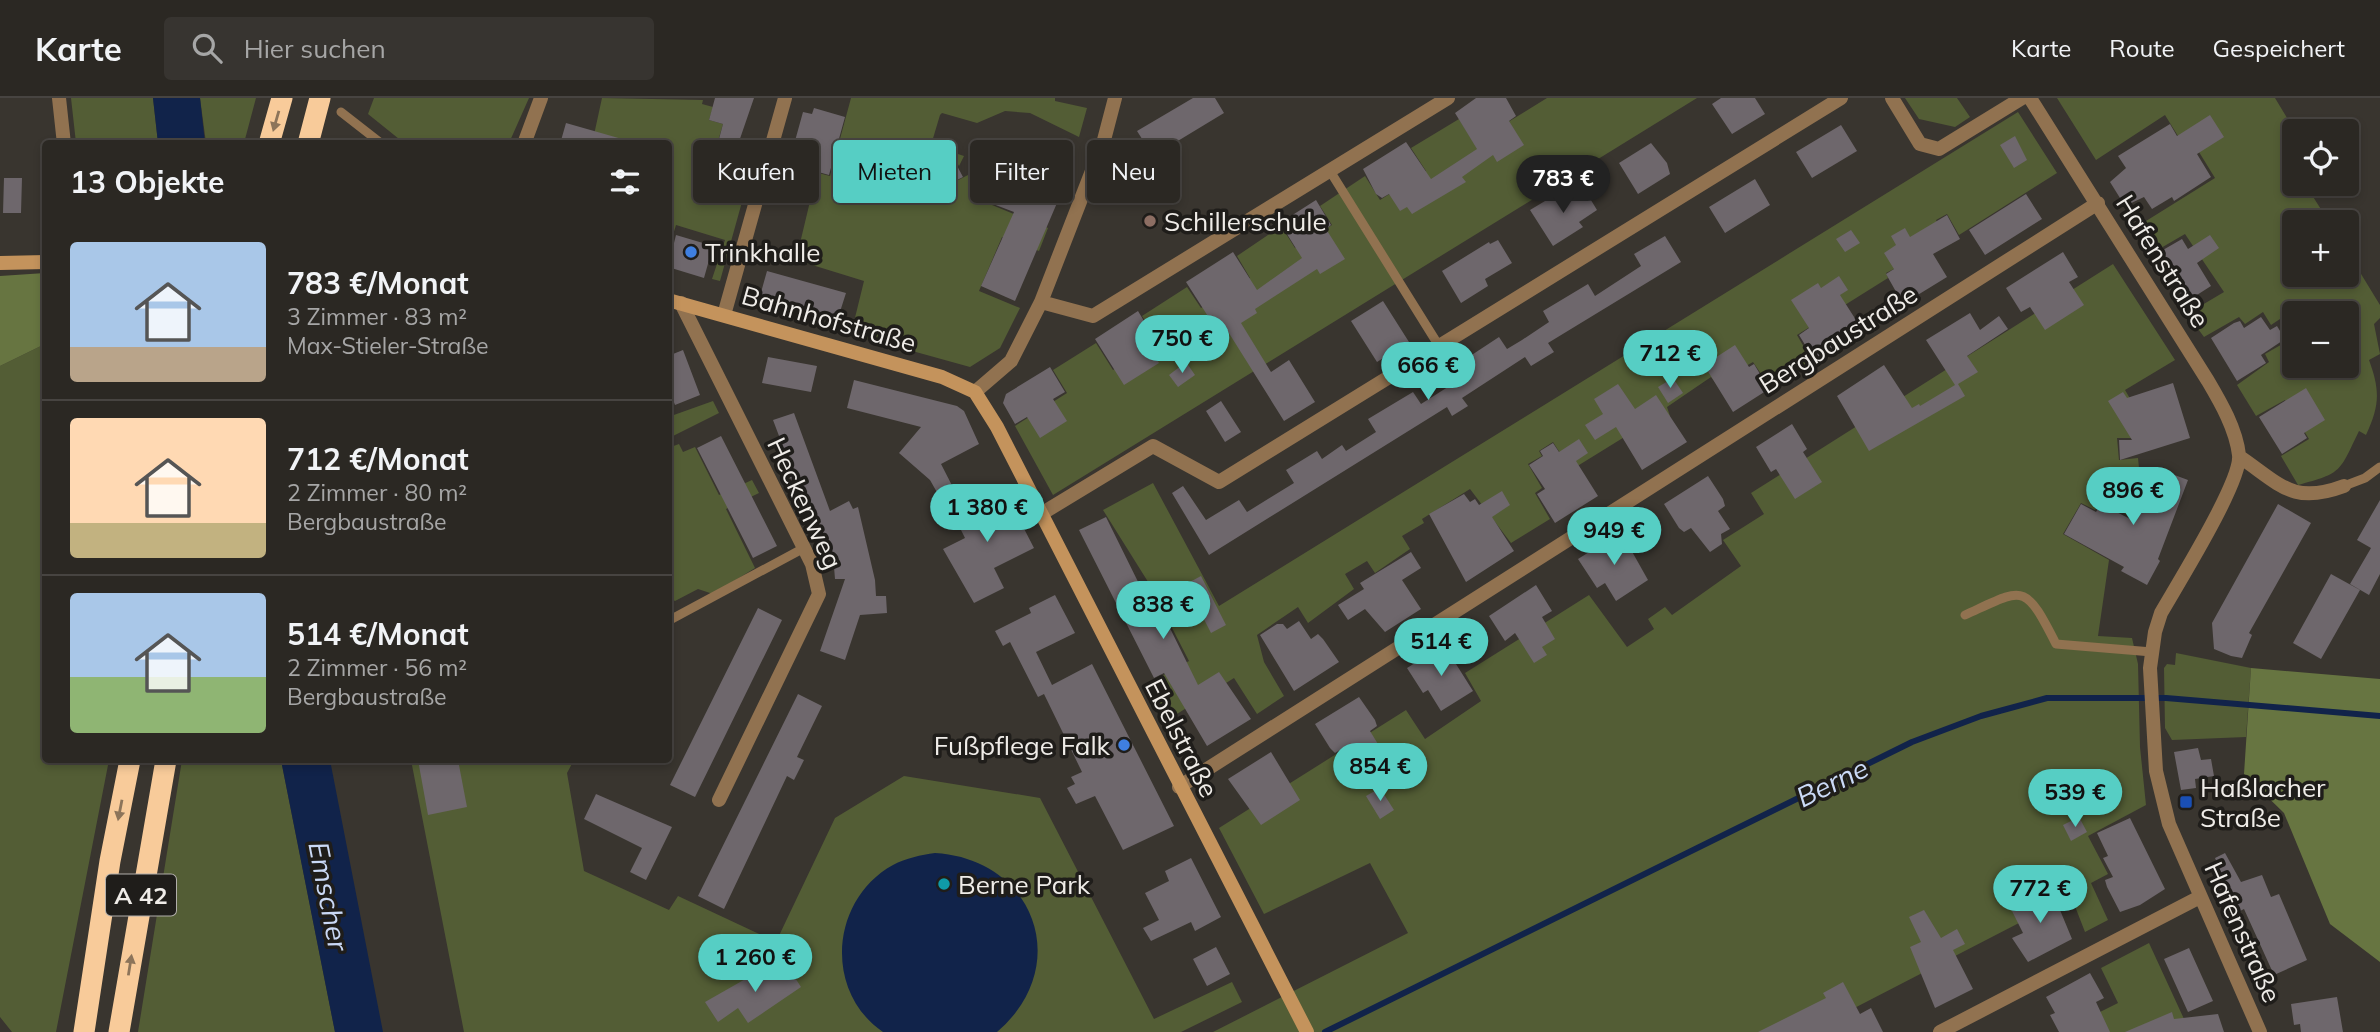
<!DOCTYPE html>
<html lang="de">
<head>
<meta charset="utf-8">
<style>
	body { margin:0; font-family:Mulish,sans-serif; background:#373430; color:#f1f3f6; height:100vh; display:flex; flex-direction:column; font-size:26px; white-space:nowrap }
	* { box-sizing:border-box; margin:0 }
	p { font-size:23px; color:#a6a6a6 }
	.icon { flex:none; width:38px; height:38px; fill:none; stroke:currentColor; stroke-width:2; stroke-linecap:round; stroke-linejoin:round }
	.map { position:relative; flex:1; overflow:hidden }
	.details { position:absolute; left:42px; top:42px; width:630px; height:623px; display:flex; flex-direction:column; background:#2b2823; border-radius:7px; box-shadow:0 4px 10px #0003,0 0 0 2px #474441 }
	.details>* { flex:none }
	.top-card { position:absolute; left:693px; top:42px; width:665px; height:63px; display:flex; gap:14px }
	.fabs { position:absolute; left:2282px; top:21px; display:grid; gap:14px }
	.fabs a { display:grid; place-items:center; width:77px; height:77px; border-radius:7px; background:#2b2823; box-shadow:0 4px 10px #0003,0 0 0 2px #474441; font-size:35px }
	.price { position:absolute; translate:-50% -60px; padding:0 16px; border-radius:24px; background:#56cec4; color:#111; font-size:23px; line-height:46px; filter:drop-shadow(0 2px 4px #0008) }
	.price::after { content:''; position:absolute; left:50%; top:42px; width:21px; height:16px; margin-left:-10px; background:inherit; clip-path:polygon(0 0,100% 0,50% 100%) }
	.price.selected { background:#222; color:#fff }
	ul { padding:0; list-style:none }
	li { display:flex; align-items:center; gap:21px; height:175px; padding:0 28px }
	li+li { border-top:2px solid #474441 }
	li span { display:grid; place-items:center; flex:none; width:196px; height:140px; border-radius:7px; color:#555 }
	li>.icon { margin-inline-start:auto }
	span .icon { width:84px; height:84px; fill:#fffc; stroke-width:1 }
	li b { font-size:30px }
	h2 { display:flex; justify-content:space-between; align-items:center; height:84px; padding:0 28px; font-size:30px }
	.chip { padding:0 24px; border-radius:7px; background:#2b2823; box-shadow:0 4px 10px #0003,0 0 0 2px #474441; font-size:24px; line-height:63px }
	.chip.selected { background:#56cec4; color:#111 }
	header { display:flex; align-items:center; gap:42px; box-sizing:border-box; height:98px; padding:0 35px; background:#2b2823; border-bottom:2px solid #474441 }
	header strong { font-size:33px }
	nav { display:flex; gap:38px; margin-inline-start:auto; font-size:24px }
	.search { width:490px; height:63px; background:#373430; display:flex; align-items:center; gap:18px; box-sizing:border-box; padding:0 24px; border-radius:7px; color:#a6a6a6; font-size:26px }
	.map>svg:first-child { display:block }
	.green { fill:#535d35; fill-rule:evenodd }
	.forest { fill:#677541 }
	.water { fill:#11234a }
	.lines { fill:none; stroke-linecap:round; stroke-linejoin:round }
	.stream { stroke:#11234a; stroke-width:6 }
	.building { fill:#6e676c }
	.lane { stroke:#917250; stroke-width:9 }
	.street { stroke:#917250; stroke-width:14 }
	.secondary { stroke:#c4935c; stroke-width:14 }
	.highway { stroke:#f8cb9a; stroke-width:21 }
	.oneway { fill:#8c745a }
	.education-dot { fill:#8d6e63; stroke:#1f1d1a; stroke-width:2.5 }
	.shop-dot { fill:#3f7fe0; stroke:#1f1d1a; stroke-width:2.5 }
	.transit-dot { fill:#1a4fb4; stroke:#1f1d1a; stroke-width:2.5 }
	.culture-dot { fill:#0f9aa8; stroke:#1f1d1a; stroke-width:2.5 }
	.labels { text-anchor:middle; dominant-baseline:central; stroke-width:7; stroke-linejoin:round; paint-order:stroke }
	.shield { fill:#1f1d1a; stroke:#b1aeaa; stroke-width:2 }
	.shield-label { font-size:24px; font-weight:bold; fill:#efece8 }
	.poi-label { font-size:26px; fill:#efece8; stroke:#1f1d1a; text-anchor:start }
	.street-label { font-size:26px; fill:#efece8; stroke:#1f1d1a }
	.water-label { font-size:28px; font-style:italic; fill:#cad9f6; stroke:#1f1d1a }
</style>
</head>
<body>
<header>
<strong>Karte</strong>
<div class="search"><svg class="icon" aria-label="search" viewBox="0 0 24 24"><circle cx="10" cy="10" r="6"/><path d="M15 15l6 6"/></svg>Hier suchen</div>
<nav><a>Karte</a><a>Route</a><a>Gespeichert</a></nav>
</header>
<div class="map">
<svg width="2380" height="934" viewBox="0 0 2380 934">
	<rect width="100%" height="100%" fill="#39352f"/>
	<path class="green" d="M71,0h82l5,45h-82z
		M200,0h56l-12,45h-38z
		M374,0h155l-20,45h-105l-36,-29z
		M602,0l101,2 -1,4 11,3 -4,13 14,4 -9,31 38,11 -32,115 -8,-2 13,-39 -49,-15 -7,23 -1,-104h-76z
		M851,0h204v3l32,7 -8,29 -49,-24 -25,-2 -28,12 -35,-10 -2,2 -9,30 33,11 -5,10 -3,-5 -31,15 8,17 35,-18 30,14 -6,16 56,23 -9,23 -37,-14 -23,54 41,17 -20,40 -30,19 -119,-33 13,-53 -68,-21 16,-67 -35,-16 3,-14 50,13z
		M1547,0h150l-644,397 -38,-69 52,-33 -14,-23 43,-27 17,27 45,-28 -16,-26 45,-29 14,21 49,-30 -13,-22 44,-30 14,22 37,-23 -12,-19 45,-30 15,24 46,-29 -15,-23 48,-29 15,24z
		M1905,0h52l13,19 -15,10 -36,-8z
		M2057,0h218l20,33 -1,19 -6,5 6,11v18h11l24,38h-35v53h53v-24l33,54v13l-6,6 6,30 -11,6c11,30 11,45 -3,75l-7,-4c-20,41 -16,42 -61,54l-17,-29 28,-17 -24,-39 -29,16 -19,-31 32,-23 -4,-8 26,-15 -11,-20 -9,6 -8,-13 -18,12 -6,-7 -35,20 -17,-23 37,-22 -39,-58 -31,18 -16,-26 77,-48 -16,-26 -8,5 -26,-42 -69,45zM2294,215h53v53h-53z
		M2018,14l39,61 -98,62 -12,-21 -11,6 11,22 -61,31 2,5 -91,57 15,26 -42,26 -17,-25 -37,21 -5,-6 -44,30 3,9 -26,17 -5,-5 -68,42 -18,-28 -14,9 3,5 -14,8 14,24 -7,5 15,26 -39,24 -41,-54 -48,30 2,4 -22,13 8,13 -35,24 -8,-12 -22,13 9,15 -46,34 -10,-16 -41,28 7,27 20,34 -27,18 -23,-36 -65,41 -20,-36 40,-22 -39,-76 -47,-75 50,-27 66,123z
		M2113,166l62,96 -50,30 10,17 4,31h-22l2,22 19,-2 1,10h12l-19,49 -31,-15 -6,8 -14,-7 -18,31 46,26 -11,76 34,2 6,26 2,83 6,58 -58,31 20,38 -17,9 17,37 -23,12 -14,-36 -263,136h-595l195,-99 -38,-70 -106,51 -45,-86 187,-118 19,29 56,-38 -16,-28 124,-78 38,52 27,-18 -6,-10 17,-12 7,8 69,-49 -18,-26 41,-26 -13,-21z
		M45,246l1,416h63l-53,272h-44l-12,-15v-651z
		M713,303l6,12 -50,25v-27l2,5z
		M679,346l4,8 12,-5 24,48 33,-15 7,13 -33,16 29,59 -42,26 -15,-5 -23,12 -7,-4v-149z
		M2176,555l75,15 -5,69 -74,3 -7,-12 -1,-60 3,-4 8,1z
		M182,662h99l54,272h-197z
		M411,662h163l-7,13 17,98 85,39 9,-14 98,46 59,-124 69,-42 136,22 114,221 78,-37 10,20 -61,30h-717z
		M2149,845l41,89h-130l58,-29 -17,-35z"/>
	<path class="forest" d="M45,175v71l-45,22v-90z
		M2251,570l129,11v283l-50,-38 -46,-111 -40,-39z"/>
	<path class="water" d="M153,0h47l5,45h-47z
		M281,662h49l53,272h-48z
		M935,755c100,6 139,113 62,179h-114c-60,-41 -52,-133 10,-167 13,-7 28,-10 42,-12z"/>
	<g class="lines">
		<path class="stream" d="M1325,934l587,-290 69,-26 66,-18h119l214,18"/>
	</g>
	<path class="building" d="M715,0h39l-21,61 -18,-5 8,-30 -14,-4z
		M1193,0h22l9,15 -71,43 -16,-25z
		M1476,0h30l10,18 -7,5 15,24 -27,17 -4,-7 -31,22 4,5 -54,32 -5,-7 -7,4 -11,-17 -7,4 -6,-4 -13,-25 43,-27 25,37 46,-30 -22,-36z
		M1721,0h34l10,16 -33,20 -20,-30z
		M814,10l31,9 -16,58 -32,-9 2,-5 -9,-2 13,-47 9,2z
		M2210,17l14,22 -27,17 14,23 -37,24 -2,-4 -20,12 -8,-12 -19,9 -15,-24 16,-14 -8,-12 52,-32 7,12z
		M566,25l56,16 -1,5h-61z
		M1841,27l16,26 -45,27 -16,-26z
		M2015,38l12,24 -13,8 -14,-23z
		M1651,45l16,20 3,11 -32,20 -19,-31z
		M1006,51l63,26 -54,126 -34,-15 33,-74 -21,-8 12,-30 -9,-3z
		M955,64l8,15 -30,15 -7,-16z
		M4,80h18l-1,35h-18z
		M1755,81l15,26 -45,28 -16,-26z
		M1583,89l14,23 -18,12 4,5 -30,19 -23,-36 30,-18 4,6z
		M2026,96l16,25 -57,36 -16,-25z
		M1316,102l15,25 -5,4 19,30 -25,15 -3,-5 -62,40 2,4 -16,10 30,49 18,-12 26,42 -31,19 -57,-91 -7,5 -34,-53 47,-30 24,38 45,-32 -22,-35z
		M1947,117l13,24 -27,15 14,23 -44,27 -17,-30 8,-5 -10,-16 12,-8 -5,-9 14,-8 5,9z
		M1851,132l9,13 -15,9 -9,-13z
		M676,137l37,11 -9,32 -36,-11z
		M2210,137l9,13 -22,15 14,23 -25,16 -30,-48 26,-15 6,10z
		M1665,138l16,26 -133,81 6,9 -23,14 -6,-9 -63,41 6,8 -16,10 -5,-9 -238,148 -37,-62 11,-7 23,34 33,-20 8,12 47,-29 -8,-13 31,-19 5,8 20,-14 4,6 30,-19 -8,-13 45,-27 8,12 41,-26 -7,-12 44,-29 8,12 15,-9 27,-18 -6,-11 45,-27 7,12 46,-30 -7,-12z
		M1498,142l14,23 -27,16 3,7 -27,17 -19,-32 47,-29 1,2z
		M2063,154l15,25 -9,5 15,23 -39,25 -15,-23 -9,5 -15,-24z
		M767,173l79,22 -8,25 -78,-22z
		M1839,178l9,14 -8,5 23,36 -48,30 -16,-26 10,-7 -18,-28 27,-17 3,5z
		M1383,203l26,41 -32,20 -26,-41z
		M1138,213l15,25 3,6 -7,5 10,16 -35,22 -29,-46z
		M1970,215l10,17 19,-14 9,13 -41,27 11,16 -20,12 7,12 -96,55 -32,-55 47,-31 28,43 7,-4 1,2 35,-21 -29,-45z
		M2261,219l9,13 7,-4 8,13 -24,16 5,8 -29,18 -26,-43 23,-15 6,-2 4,7z
		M1735,247l14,22 5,-3 15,25 -36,23 -29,-47z
		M683,252l17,45 -25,10 -7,-18v-31z
		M768,259l49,9 -6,26 -49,-9z
		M1186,264l9,13 -17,12 -9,-12z
		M1050,269l15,25 -12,7 14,22 -27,17 -13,-21 -12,7 -12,-21 3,-9z
		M1673,280l10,15 -15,10 -10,-16z
		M854,282l103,26 7,5 15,33 -38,20 20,39 -14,7 -17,-30 -31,-27 22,-26 -74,-19z
		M2173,285l17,55 -70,22 -1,-20h13l-24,-39 15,-9 4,6z
		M1618,286l17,25 21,-14 31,47 -45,28 -26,-43 -21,13 -10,-15 18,-11 -9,-15z
		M2306,290l19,32 -21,13 3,5 -25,16 -23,-37z
		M1221,303l20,31 -16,10 -19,-31z
		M794,315l36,98 19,-10 4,8 5,-2 17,73 1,16h10l1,17 -27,2 -15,45 -25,-9 25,-72h-10l-2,-24 -20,-38 -8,3 -16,-46 4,-1 -20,-53z
		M1792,326l15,25 -4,3 19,30 -27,17 -19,-30 -5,3 -15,-25z
		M721,338l56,110 -24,12 -56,-110z
		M1579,341l9,14 -12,8 22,35 -43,27 -18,-29 8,-5 -16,-24 14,-9 -3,-5 13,-8 6,9z
		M2153,369l35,13 -30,79 2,2 -13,24 -26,-14 3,-4 -60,-33 17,-30 15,8 5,-8 33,17z
		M1708,378l15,23 2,7 -7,5 12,18 -9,5 1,10 -12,8 -19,-24 -7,4 -5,-4 -15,-24z
		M1003,390l31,60 -40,20 10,20 -30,15 -31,-54 22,-11 -12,-24z
		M1502,393l8,14 -18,12 22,34 -48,31 -37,-68 35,-20 6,8 5,-3 4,6z
		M2380,402v74l-11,21 -19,-11 21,-36 -14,-8z
		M2278,406l33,19 -62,110 3,2 -10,23 -11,-2 -17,-7 -2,-26z
		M1106,419l43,87 10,17 6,-3 33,67 21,-13 32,47 -44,27 -43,-73 -10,5 -75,-148z
		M1621,434l27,48 -32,21 -11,-18 -8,5 -19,-29z
		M1411,454l10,16 -19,12 19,29 -36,23 -20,-23 -17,11 -10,-15 26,-16 -4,-6z
		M2331,476l29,16 -39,69 -28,-16z
		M1201,478l25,49 -15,8 -25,-49z
		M1536,487l16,26 -10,6 13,22 -13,8 5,8 -13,8 -19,-30 -10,8 -16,-25z
		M1055,497l20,38 -39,19 16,33 40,-21 82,162 -51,24 -28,-54 -19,8 -9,-16 8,-4 -4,-7 11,-5 -38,-78 -6,3 -28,-55 -7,4 -8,-15 36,-18 -2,-5z
		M758,510l24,12 -87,177 -25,-12z
		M1299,523l12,18 7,-5 5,5 16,23 -45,29 -34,-56 17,-11h6l4,5z
		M1444,547l29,46 -32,20 -13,-21 -5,3 -16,-25z
		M798,596l24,12 -25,51 7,3 -10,20 -7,-4 -63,133 -26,-13z
		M1359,599l16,23 2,6 -7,5 11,18 -27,17 -11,-18 -8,5 -5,-5 -15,-24z
		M2198,650l3,12 10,-1 3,17 -19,3 1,9 -15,2 -7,-38z
		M1271,654l29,48 -39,25 -33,-46z
		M418,662h40l9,47 -39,8z
		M1380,690l14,22 -14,9 -14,-23z
		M596,696l76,33 -26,53 -16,-8 12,-24 -58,-29z
		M2079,719l8,15 -16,9 -8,-16z
		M2130,720l35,71 -25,16 -20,7 -13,-25 -2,-7 8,-3 -10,-19 5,-2 -11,-23z
		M2225,755l16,29 21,-7 9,22 8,-3 28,66 -33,15 -30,-66 -6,3 -23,-54z
		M1191,760l30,59 -26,14 -4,-9 -40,19 -8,-13 16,-8 -14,-27 24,-12 -4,-10z
		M2050,788l22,53 -44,23 -16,-24 11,-5 -13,-26z
		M1924,812l17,28 16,-9 8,15 -12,6 20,39 -38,19 -25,-61 11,-5 -12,-25z
		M1216,849l14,27 -23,12 -14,-27z
		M2189,850l24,53 -25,11 -24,-53z
		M786,866l15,23 -53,36 -10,-15 -20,14 -13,-20 58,-33 4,7z
		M2090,875l14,25 -8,4 14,30h-51l-9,-17 5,-2 -9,-16z
		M1843,884l17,32 11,-6 12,24h-125l68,-34 -3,-5z
		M2337,899l6,35h-42l-1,-8 -6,1 -3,-21z
		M2172,914l2,7 44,-5 6,18h-99z"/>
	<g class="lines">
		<path class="lane" d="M341,14l41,32
			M1330,73l109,175
			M2344,388l21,-8 15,-11
			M1965,517c59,-27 59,-34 91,29l96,8
			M668,523l136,-73"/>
		<path class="street" d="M59,0l5,46
			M1892,0l28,46 19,5 83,-51
			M2030,0l178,283c13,22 28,48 31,74 3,26 -62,130 -78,158l-6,19 -5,36 6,103 13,53 91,208
			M524,46l17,-46
			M1041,204l52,14 355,-218
			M681,205l131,261 7,30 -100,206
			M724,217l61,-217
			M975,294l36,-31 30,-59 63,-162 11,-42
			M2240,359c41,28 53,48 104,29
			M1041,416l112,-68 66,36 622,-384
			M1179,689l919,-584
			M1940,934l260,-135"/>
		<path class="secondary" d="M0,165l46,-1
			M668,202l274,77 33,15 22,35 310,605"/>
		<path class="highway" d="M269,46l13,-46
			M308,46l12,-46
			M84,934l26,-171 20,-101
			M119,934l47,-272"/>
	</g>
	<defs><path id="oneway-solid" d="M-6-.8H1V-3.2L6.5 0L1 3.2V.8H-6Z" transform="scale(1.75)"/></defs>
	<g class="oneway">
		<use href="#oneway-solid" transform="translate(276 23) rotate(106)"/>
		<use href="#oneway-solid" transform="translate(120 712) rotate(101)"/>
		<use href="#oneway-solid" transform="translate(130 867) rotate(-81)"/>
	</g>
	<circle class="education-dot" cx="1150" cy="123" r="7"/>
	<g class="shop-dot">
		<circle cx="691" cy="154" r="7"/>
		<circle cx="1124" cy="647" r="7"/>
	</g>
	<rect class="transit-dot" x="2179" y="697" width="14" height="14" rx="3.5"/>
	<circle class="culture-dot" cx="944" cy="786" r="7"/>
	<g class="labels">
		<rect class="shield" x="106" y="776.5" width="70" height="41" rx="5"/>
		<g class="shield-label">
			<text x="141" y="797">A 42</text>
		</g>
		<g class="poi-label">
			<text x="1164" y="123">Schillerschule</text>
			<text x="705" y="154">Trinkhalle</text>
			<text x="1110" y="647" text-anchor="end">Fußpflege Falk</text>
			<text x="2200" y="689">Haßlacher<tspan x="2200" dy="30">Straße</tspan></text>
			<text x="958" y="786">Berne Park</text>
		</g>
		<g class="street-label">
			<text transform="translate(2163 163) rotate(58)">Hafenstraße</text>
			<text transform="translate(829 221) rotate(16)">Bahnhofstraße</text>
			<text transform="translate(1838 241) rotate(-32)">Bergbaustraße</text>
			<text transform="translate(805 405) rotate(65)">Heckenweg</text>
			<text transform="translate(1182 640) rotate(63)">Ebelstraße</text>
			<text transform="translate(2243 834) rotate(66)">Hafenstraße</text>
		</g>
		<g class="water-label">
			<text transform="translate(1832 684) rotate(-26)">Berne</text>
			<text transform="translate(329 798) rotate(79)">Emscher</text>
		</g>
	</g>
</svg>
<div class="fabs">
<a><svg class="icon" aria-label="locate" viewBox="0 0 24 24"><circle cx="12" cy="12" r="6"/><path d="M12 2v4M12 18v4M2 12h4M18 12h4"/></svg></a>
<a>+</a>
<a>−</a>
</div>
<b class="price selected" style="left:1563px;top:117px">783 €</b>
<b class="price" style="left:1182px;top:277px">750 €</b>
<b class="price" style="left:1670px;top:292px">712 €</b>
<b class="price" style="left:1428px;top:304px">666 €</b>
<b class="price" style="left:2133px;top:429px">896 €</b>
<b class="price" style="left:987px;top:446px">1 380 €</b>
<b class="price" style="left:1614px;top:469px">949 €</b>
<b class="price" style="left:1163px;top:543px">838 €</b>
<b class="price" style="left:1441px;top:580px">514 €</b>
<b class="price" style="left:1380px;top:705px">854 €</b>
<b class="price" style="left:2075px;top:731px">539 €</b>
<b class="price" style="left:2040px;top:827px">772 €</b>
<b class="price" style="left:755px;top:896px">1 260 €</b>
<div class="top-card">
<a class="chip">Kaufen</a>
<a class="chip selected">Mieten</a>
<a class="chip">Filter</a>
<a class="chip">Neu</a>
</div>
<section class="details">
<h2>13 Objekte<svg class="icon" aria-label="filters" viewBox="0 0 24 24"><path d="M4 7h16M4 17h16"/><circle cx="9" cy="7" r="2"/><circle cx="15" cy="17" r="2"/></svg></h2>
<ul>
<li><span style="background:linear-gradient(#a9c7e8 75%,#b9a48a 0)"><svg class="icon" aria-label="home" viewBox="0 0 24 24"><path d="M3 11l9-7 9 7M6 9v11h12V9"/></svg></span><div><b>783 €/Monat</b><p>3 Zimmer · 83 m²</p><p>Max-Stieler-Straße</p></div></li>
<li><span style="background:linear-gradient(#ffd9b3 75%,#c2b280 0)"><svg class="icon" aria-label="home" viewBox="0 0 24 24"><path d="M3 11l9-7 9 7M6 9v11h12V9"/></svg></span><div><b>712 €/Monat</b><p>2 Zimmer · 80 m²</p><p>Bergbaustraße</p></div></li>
<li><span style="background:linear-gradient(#a9c7e8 60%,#8fb573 0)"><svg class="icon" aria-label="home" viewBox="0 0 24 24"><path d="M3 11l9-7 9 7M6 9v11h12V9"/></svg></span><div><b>514 €/Monat</b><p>2 Zimmer · 56 m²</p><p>Bergbaustraße</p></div></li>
</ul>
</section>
</div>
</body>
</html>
